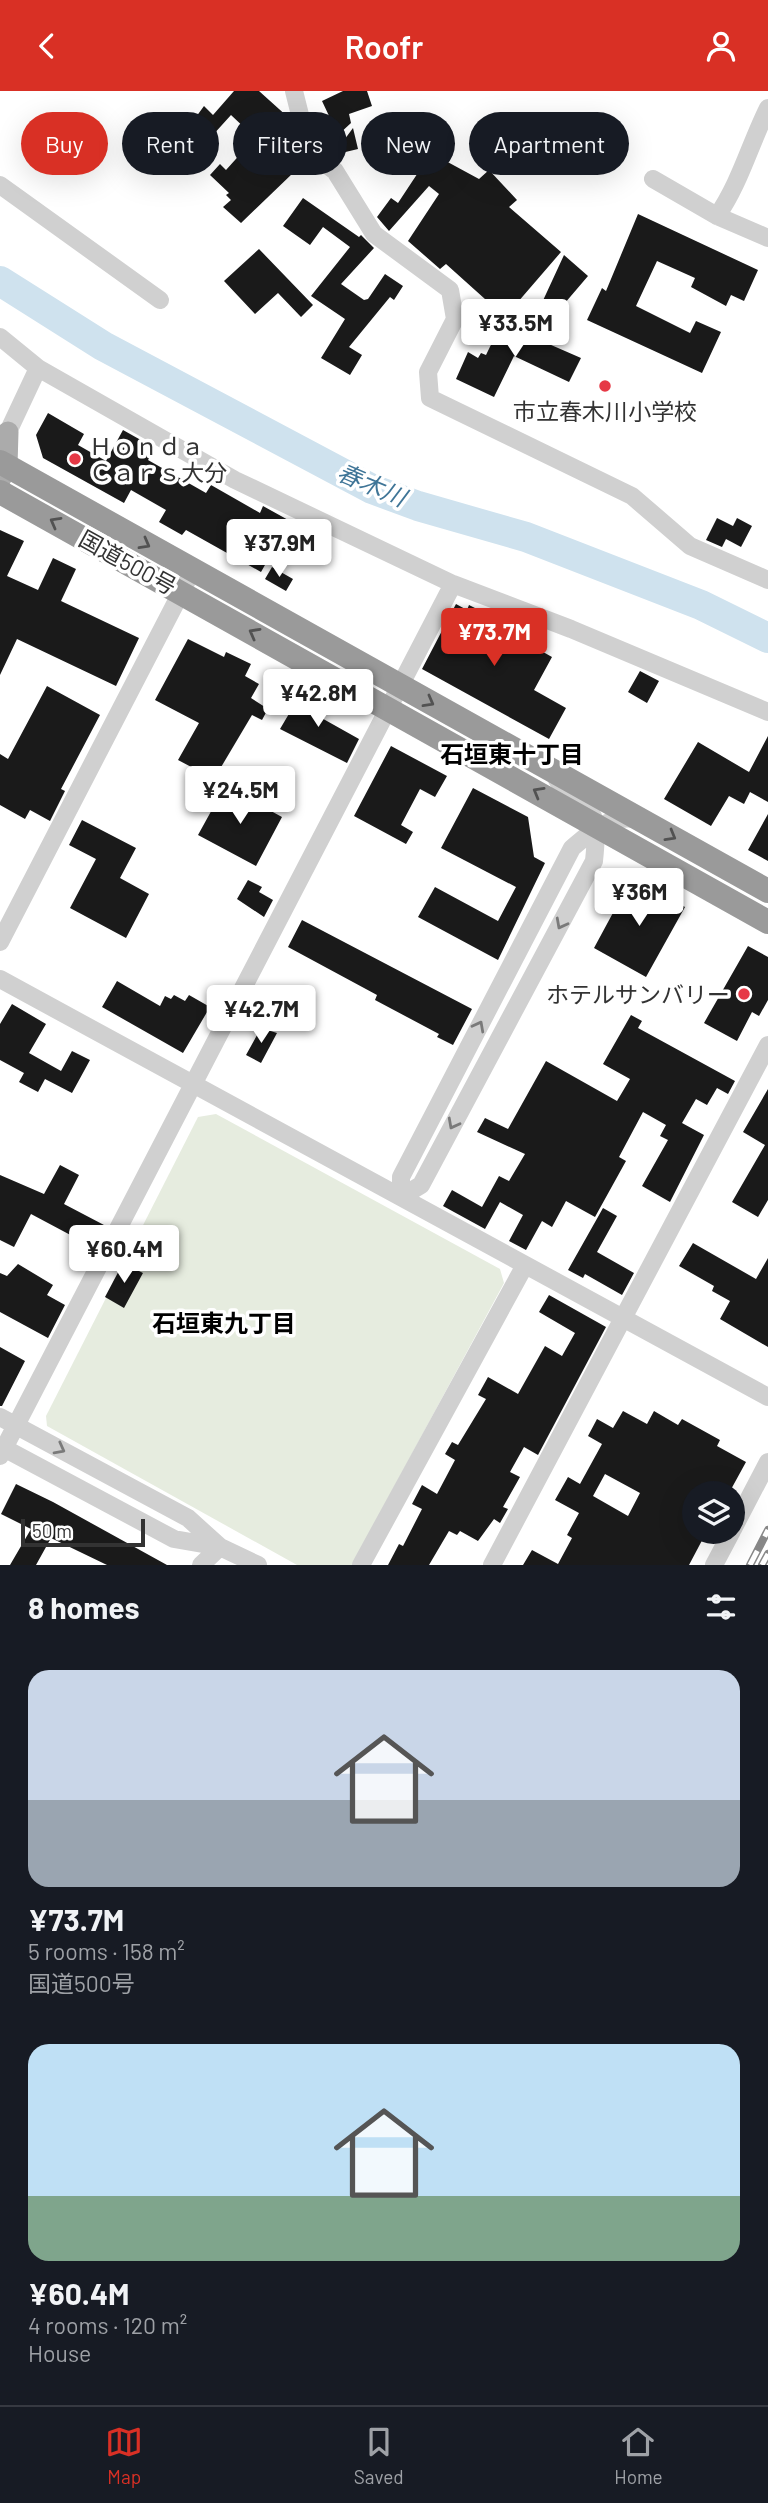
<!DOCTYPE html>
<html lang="en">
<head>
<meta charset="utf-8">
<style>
	body { margin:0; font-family:Barlow,"Noto Sans JP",sans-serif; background:#242831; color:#f1f3f6; height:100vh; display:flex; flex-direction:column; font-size:26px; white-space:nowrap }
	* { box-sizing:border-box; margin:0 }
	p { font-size:23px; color:#9ea1a6 }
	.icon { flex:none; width:38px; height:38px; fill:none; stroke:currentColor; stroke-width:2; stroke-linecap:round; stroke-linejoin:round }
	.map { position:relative; height:1474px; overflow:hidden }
	.sheet { display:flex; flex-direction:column; background:#171b24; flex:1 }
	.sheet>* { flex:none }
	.banner { position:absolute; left:21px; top:21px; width:726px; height:63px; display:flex; gap:14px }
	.controls { position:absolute; left:682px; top:1390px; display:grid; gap:14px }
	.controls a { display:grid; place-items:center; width:63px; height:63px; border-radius:50%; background:#171b24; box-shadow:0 7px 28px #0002; font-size:35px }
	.scale { position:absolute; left:21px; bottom:18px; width:124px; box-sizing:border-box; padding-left:7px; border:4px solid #333; border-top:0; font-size:19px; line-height:24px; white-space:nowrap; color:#333; -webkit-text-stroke:5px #fff; paint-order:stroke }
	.price { position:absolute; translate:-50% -60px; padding:0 16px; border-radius:7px; background:#fff; color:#222; font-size:23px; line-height:46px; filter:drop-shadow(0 2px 4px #0008) }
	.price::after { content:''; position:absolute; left:50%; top:42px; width:21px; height:16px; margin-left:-10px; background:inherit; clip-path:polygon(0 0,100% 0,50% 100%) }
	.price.active { background:#d93025; color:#fff }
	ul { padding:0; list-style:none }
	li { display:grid; align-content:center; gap:14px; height:371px; padding:0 28px }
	li span { display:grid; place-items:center; height:217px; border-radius:21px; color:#555 }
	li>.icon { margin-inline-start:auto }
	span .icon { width:126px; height:126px; fill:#fffc; stroke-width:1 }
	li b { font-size:30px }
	h2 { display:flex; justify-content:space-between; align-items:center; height:84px; padding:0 28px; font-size:30px }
	.pill { padding:0 24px; border-radius:32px; background:#171b24; box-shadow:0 7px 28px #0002; font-size:24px; line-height:63px }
	.pill.active { background:#d93025; color:#fff }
	header { display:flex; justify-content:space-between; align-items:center; height:91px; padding:0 28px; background:#d93025; color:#fff; font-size:32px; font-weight:600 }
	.menu { display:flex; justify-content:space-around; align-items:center; height:98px; border-top:2px solid #363941; background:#171b24; font-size:19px; color:#9ea1a6 }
	.menu a { display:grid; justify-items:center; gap:4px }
	.menu .active { color:#d93025 }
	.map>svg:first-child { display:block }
	.green { fill:#e6ecdf }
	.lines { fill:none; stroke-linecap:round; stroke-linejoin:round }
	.river { stroke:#cfe2ee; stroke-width:30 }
	.building { fill:#1a1a1a; fill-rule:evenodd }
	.minor { stroke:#d0d0d0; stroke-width:18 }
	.major { stroke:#ababab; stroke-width:21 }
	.highway { stroke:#9a9a9a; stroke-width:24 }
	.rail-casing { stroke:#888; stroke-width:8 }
	.rail { stroke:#fff; stroke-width:5; stroke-dasharray:16; stroke-linecap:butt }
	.oneway { stroke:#525252 }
	.oneway2 { stroke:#7a7a7a }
	.poi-dot { fill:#e63946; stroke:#fff; stroke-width:2.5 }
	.labels { text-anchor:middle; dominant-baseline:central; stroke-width:7; stroke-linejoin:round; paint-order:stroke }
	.poi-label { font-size:23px; fill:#333; stroke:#fff }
	.street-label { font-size:23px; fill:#333; stroke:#fff }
	.water-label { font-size:24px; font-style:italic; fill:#3f7597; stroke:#fff }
	.neighbourhood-label { font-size:24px; font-weight:bold; fill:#000; stroke:#fff }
</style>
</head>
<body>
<header><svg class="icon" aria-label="back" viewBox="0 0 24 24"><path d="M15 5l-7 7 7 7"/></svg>Roofr<svg class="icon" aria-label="person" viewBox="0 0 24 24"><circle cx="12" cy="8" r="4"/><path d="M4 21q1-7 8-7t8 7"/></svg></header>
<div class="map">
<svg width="768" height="1474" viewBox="0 0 768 1474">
	<rect width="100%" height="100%" fill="#fff"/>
	<path class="green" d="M216,1023l284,155 4,14 -152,282h-55l-250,-139 -1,-10 152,-299z"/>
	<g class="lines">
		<path class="river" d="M0,190l103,65 269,143 46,17 108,31 175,68 67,33"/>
	</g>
	<path class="building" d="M234,0h25l30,27 1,4 -9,9 15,14 5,13 -11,12 3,3 -52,50 -18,-16 8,-7 -5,-5 3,-2 -19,-18 10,-11 6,6 18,-20 -6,-5 11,-13 -18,-17 -19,21 -6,-5 -7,7 -11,-10 16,-22 9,9z
		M343,0h24l5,15 -23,8 2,9 -13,12 -16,-34z
		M353,37l5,21 -25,6z
		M182,52l13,12 -13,14 -13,-12z
		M431,62l48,26 10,-9 28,30 -8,7 52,45 -56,65 -59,-53 -6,5 -32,-28 31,-47 -10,-8 -40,45 -12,-14 14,-19 7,5z
		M303,107l56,39 2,-2 13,13 -33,36 23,16 4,-1 17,-25 18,12 -9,14 -4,-3 -41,50 13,8 -12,20 -29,-17 24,-39 -34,-23 39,-49 -27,-20 -13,18 -27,-19z
		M638,123l120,56 -14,31 -13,-6 -5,11 -35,-19 4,-9 -38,-17 -21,45 54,27 6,-12 25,11 -19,41 -115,-53 15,-32 4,3z
		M259,158l54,56 -12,12 -23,-24 -23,21 -31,-33z
		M564,164l24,21 -35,41 -13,-10z
		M502,231l26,12 2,-5 14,7 -2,5 39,17 -12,24 -55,-26 -20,41 -38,-18 12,-27 10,6 3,-5 5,2z
		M48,322l36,21 -6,11 28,16 17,-31 32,18 -7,12 58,33 5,-8 49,28 3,-7 27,15 -29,51 -75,-42 -4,5 -23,-13 7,-12 -35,-20 -7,13 -81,-45 -7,-23z
		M717,427l16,8 4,-8 15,8 -11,21 -15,-8 -4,8 -16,-7z
		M0,439l24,11 -17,35 31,14 15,-32 23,11 -15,32 78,37 -23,48 -99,-47 -17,36z
		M272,476l21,12 -7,12 -21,-12z
		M456,513l11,6 2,-5 12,6 2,-3 12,4 6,3 -6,10 57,32 -18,33 32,18 -17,31 -127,-70z
		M188,548l36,18 2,-5 25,12 -6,12 14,8 -8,14 17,11 -6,11 -10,-5 -38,64 -36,-19 21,-37 -44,-23z
		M640,580l19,10 -12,22 -19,-11z
		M47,595l53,29 -39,74 4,2 -15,30 -20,-11 -5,9 -25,-14v-51l8,5z
		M303,599l22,13 -7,13 41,23 -12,24 -67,-34z
		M768,645v66l-18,-10 -6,12 -15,-8 -18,30 -47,-27 34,-57 51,30z
		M391,655l56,30 -12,21 -15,-8 -19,36 12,7 -7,12 -52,-28z
		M225,695l57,31 -26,49 -58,-31z
		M473,697l55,29 6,40 11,6 -47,97 -80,-43 17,-30 63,34 18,-34 -75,-39z
		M768,723v47l-20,-11z
		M82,729l54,28 -16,30 29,16 -23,44 -56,-30 26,-49 -27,-14z
		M248,789l14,7 -3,5 14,8 -9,17 -27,-18z
		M641,791l44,25 -39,70 -52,-29 34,-63 9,5z
		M302,829l170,89 -19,36 -16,-8 2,-3 -64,-34 2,-5 -89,-48z
		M748,855l20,11v43l-9,16 -7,-4 -15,29 -33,-18z
		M117,890l43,25 5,-10 6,3 3,-4 11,6 4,-6 21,12 -27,46 -81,-46z
		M12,913l34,20 -17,29 32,18 11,-20 18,9 -18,33 -27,-14 -7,13 -19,-10 5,-9 -24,-13v-36z
		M631,924l11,6 -4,7 97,53 -7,13 -11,-6 -10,17 -11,-6 -14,24 22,12 -34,67 -28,-16 26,-46 -8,-4 6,-11 -23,-13 -24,45 7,4 -31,56 -29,-16 -14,26 -10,-6 -16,29 -17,-9 14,-26 -23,-13 -15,27 -42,-23 9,-16 30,17 17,-31 10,5 16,-27 -48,-22 8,-14 23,11 38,-68 71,40 13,-22 -27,-15z
		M261,937l16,5 -16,30 -15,-8z
		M768,998v111l-10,17 -26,-15 33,-57 -22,-13z
		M60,1074l19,10 -15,29 40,21 -11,22 -62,-33 -17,33 -14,-7v-65l44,19z
		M603,1117l14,8 -20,36 37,21 -12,22 -37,-21 -2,4 -15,-8z
		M693,1152l63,36 12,-21v89l-48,-28 10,-18 -18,-10 2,-5 -35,-20z
		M123,1172l20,10 -19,35 -19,-11z
		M18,1173l35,21 -6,10 18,10 -17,33 -48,-26v-39l7,3z
		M549,1204l57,32 -68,128 -14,-8 -14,25 10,5 -17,30 5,2 -8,14 -6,-4 -16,22 -18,-10 -3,4 -8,-4 -20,34h-41l11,-21 4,2 19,-37 -10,-5 10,-19 15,9 18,-34 -10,-6 7,-12 6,3 28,-46 -8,-4 10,-18 30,17 27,-48 17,10 13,-23 -36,-21z
		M0,1256l25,14 -23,45h-2z
		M623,1320l24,13 7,-13 24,14 4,-6 38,21 -3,6 29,16 -17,31h-34v38h12l-18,34h-166l9,-15 26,14 14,-26 -5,-3 12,-22 -24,-13 13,-23 12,7 22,-40 -14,-8 9,-17 16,9zM605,1383l35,19 -12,23 -35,-20z
		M16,1393l37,18 114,63h-60l-56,-27 -15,27h-26l21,-36 -30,-15z"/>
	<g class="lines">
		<path class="minor" d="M294,0l15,60 26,20 39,63 76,56 5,29 -27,53 2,26 202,98 58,50 78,34
			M653,88l64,37 51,22
			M0,94l160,115
			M717,125c23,-33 33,-72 51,-108
			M0,246l38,31 197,112 218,104 118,45 197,83
			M8,341l30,-64
			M0,851l186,-359
			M0,888l768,418
			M401,1106l20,-12 173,-324c6,-57 -1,-44 -37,-81
			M401,1106v-20l171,-329c20,-17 36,-33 64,-29
			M0,1326l188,101 31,28
			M0,1355l174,93 46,8 38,18
			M0,1365l453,-872
			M733,1438l35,-67
			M201,1474l19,-18
			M361,1474l164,-300
			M492,1474l276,-520
			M714,1474l18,-34"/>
		<path class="major" d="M0,389l7,-14 1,-34"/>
		<path class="highway" d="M0,371l768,429
			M0,401l768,430"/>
		<defs>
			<path id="rail" d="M750,1474l18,-35
				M762,1474l6,-11"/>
		</defs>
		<use href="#rail" class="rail-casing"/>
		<use href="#rail" class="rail"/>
	</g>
	<defs><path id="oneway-chevron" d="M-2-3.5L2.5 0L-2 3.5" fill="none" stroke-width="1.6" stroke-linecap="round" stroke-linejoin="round" transform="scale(1.75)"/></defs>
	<g class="oneway">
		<use href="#oneway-chevron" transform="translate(55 431) rotate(-151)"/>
		<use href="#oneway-chevron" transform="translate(145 453) rotate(29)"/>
		<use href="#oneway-chevron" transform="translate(254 542) rotate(-151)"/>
		<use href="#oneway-chevron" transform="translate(429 611) rotate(29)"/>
		<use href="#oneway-chevron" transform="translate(538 701) rotate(-150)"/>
		<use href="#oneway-chevron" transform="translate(671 745) rotate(30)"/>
	</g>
	<g class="oneway2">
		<use href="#oneway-chevron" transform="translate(561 833) rotate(118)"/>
		<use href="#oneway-chevron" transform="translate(479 935) rotate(-62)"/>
		<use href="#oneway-chevron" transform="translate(453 1033) rotate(118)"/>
		<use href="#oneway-chevron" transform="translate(60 1358) rotate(28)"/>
	</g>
	<g class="poi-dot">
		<circle cx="605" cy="295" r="7"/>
		<circle cx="75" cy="368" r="7"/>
		<circle cx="744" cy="903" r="7"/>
	</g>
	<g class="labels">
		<g class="poi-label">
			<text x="605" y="320">市立春木川小学校</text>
			<text x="89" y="355" text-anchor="start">Ｈｏｎｄａ<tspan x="89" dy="26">Ｃａｒｓ大分</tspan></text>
			<text x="730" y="903" text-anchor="end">ホテルサンバリー</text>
		</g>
		<g class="street-label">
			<text transform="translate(128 471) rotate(29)">国道500号</text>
		</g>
		<g class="water-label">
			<text transform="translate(372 393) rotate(23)">春木川</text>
		</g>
		<g class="neighbourhood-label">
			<text x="512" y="662">石垣東十丁目</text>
			<text x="224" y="1231">石垣東九丁目</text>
		</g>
	</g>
</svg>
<div class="controls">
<a><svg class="icon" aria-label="layers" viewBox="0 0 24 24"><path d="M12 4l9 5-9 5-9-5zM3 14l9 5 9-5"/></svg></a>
</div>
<div class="scale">50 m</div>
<b class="price" style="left:515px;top:268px">¥33.5M</b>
<b class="price" style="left:279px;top:488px">¥37.9M</b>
<b class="price active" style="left:494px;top:577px">¥73.7M</b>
<b class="price" style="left:318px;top:638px">¥42.8M</b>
<b class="price" style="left:240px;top:735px">¥24.5M</b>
<b class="price" style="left:639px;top:837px">¥36M</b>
<b class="price" style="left:261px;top:954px">¥42.7M</b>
<b class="price" style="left:124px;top:1194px">¥60.4M</b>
<div class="banner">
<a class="pill active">Buy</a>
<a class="pill">Rent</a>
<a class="pill">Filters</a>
<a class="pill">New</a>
<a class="pill">Apartment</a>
</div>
</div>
<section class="sheet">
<h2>8 homes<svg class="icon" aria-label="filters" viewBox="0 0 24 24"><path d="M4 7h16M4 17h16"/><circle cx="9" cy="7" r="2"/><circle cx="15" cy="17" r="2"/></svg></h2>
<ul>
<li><span style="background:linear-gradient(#c9d6e8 60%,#9aa5b1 0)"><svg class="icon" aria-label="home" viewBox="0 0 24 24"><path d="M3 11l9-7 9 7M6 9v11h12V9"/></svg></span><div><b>¥73.7M</b><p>5 rooms · 158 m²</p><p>国道500号</p></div></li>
<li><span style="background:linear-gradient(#bfe0f5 70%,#7fa58c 0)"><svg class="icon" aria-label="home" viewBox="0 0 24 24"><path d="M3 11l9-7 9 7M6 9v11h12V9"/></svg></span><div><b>¥60.4M</b><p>4 rooms · 120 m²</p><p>House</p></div></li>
</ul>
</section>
<nav class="menu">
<a class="active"><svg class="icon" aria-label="map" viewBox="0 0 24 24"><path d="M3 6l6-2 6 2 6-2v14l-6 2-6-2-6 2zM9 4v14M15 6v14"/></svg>Map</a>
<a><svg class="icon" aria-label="saved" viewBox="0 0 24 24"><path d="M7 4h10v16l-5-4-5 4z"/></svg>Saved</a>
<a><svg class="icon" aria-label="home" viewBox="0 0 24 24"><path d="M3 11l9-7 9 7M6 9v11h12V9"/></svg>Home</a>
</nav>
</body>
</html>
